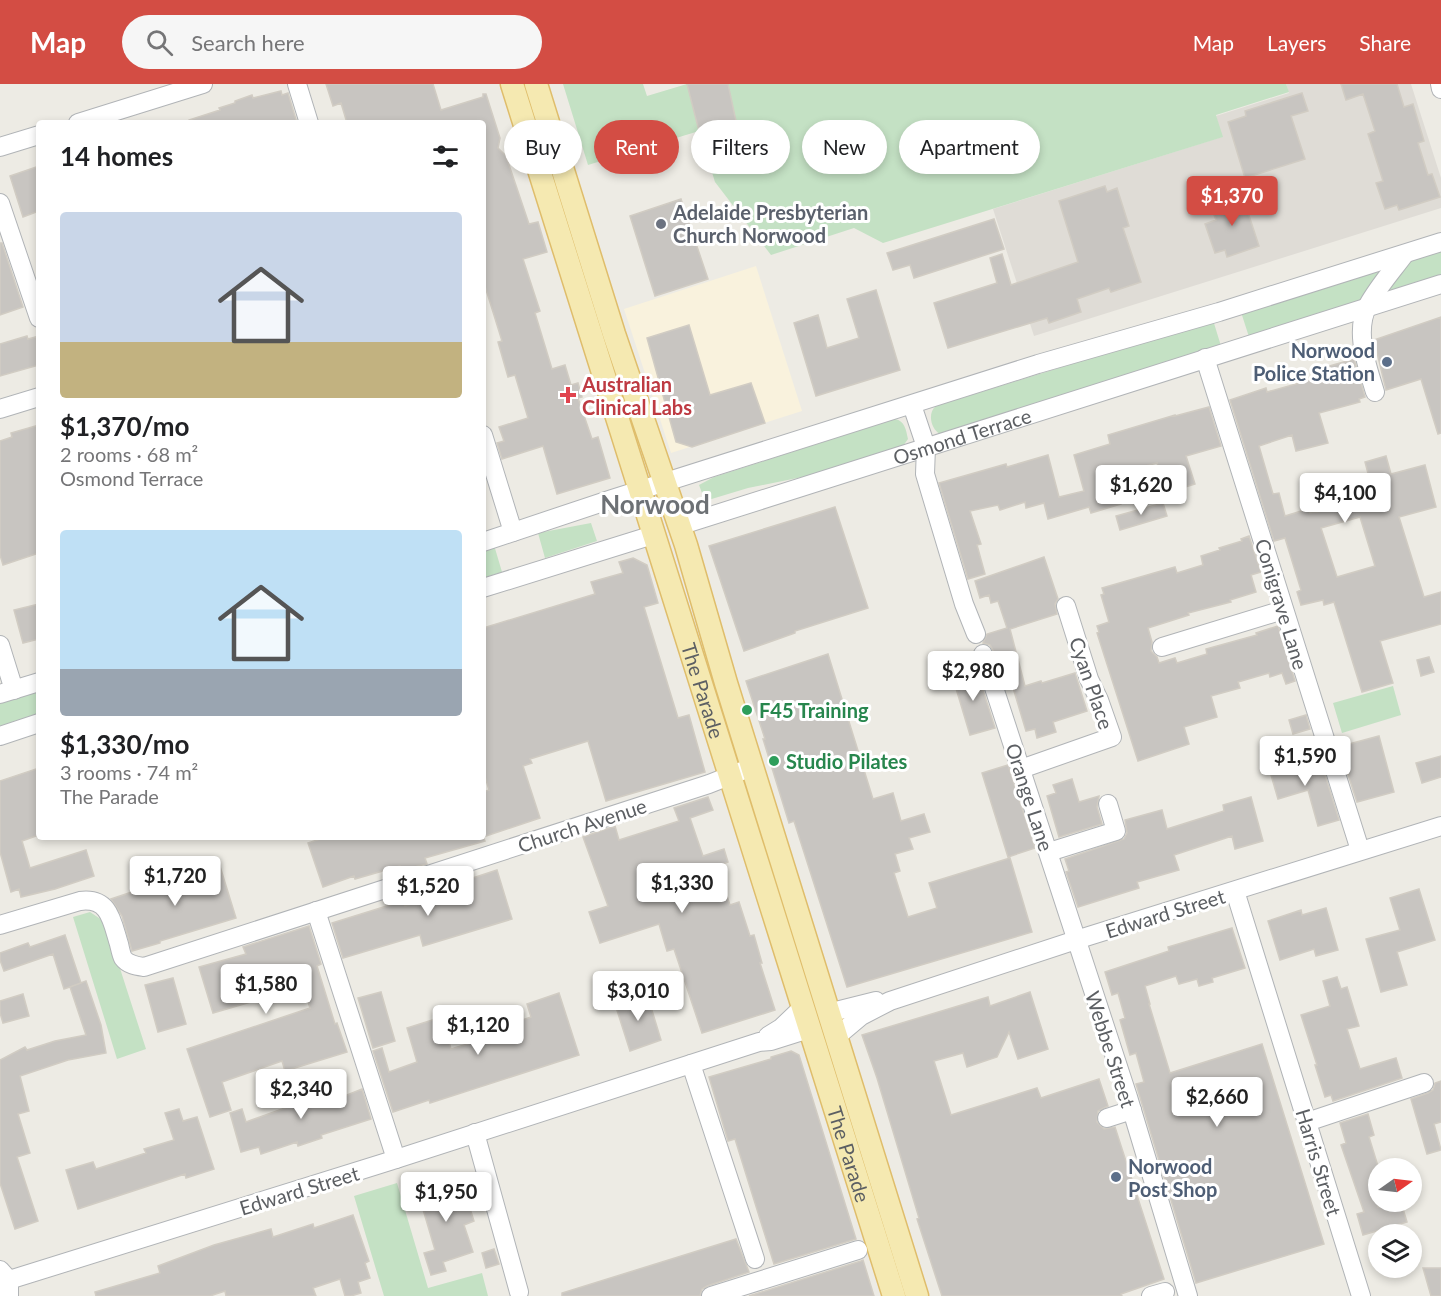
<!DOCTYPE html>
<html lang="en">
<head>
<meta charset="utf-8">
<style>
	body { margin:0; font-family:Lato,sans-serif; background:#f6f6f6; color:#202124; height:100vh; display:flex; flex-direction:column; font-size:22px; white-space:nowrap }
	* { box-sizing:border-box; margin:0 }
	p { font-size:20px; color:#757577 }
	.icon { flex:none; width:33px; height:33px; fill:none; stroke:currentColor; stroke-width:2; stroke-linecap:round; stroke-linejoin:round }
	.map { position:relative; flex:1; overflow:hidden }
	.side { position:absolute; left:36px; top:36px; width:450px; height:720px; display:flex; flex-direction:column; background:#fff; border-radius:6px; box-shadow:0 3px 9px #0003 }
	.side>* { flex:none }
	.banner { position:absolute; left:504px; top:36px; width:570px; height:54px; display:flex; gap:12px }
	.needle { width:39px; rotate:76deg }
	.buttons { position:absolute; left:1368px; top:1074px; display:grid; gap:12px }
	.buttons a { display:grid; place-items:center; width:54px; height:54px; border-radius:50%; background:#fff; box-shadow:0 3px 9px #0003; font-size:30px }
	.price { position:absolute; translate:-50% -51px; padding:0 14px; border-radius:6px; background:#fff; color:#222; font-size:20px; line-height:39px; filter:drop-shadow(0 2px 3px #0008) }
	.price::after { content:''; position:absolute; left:50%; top:36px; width:18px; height:14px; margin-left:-9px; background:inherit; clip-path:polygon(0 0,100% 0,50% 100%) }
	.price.active { background:#d34d44; color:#fff }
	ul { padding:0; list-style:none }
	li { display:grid; align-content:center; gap:12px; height:318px; padding:0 24px }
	li span { display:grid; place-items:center; height:186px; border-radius:6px; color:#555 }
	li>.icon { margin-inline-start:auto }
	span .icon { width:108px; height:108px; fill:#fffc; stroke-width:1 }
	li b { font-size:26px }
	h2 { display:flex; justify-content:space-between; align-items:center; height:72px; padding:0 24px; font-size:26px }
	.tag { padding:0 21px; border-radius:27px; background:#fff; box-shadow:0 3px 9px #0003; font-size:21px; line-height:54px }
	.tag.active { background:#d34d44; color:#fff }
	header { display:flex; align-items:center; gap:36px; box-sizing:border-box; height:84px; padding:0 30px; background:#d34d44; color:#fff }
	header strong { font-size:28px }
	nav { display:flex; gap:33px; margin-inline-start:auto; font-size:21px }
	.search { width:420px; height:54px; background:#f6f6f6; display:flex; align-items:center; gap:15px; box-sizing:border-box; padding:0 21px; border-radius:33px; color:#757577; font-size:22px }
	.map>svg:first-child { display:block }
	.commercial { fill:#f9f2dd }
	.education { fill:#dfdcd6 }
	.green { fill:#c4e1c4 }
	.building { fill:#c8c5c1; stroke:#d1ccc3; stroke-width:1.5; fill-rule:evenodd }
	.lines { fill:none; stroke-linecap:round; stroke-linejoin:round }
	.minor-casing { stroke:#b1b4b7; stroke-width:20 }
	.major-casing { stroke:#dfbd6b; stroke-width:25 }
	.minor { stroke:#fff; stroke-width:18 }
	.major { stroke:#f5e9b1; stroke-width:22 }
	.worship-dot { fill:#6b7280; stroke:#fff; stroke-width:2 }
	.service-dot { fill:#5c6f8a; stroke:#fff; stroke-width:2 }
	.health-dot { fill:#e0444e; stroke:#fff; stroke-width:2 }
	.leisure-dot { fill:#2e9e5b; stroke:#fff; stroke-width:2 }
	.labels { text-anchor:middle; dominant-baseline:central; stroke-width:6; stroke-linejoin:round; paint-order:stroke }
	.worship-label { font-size:20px; font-weight:bold; fill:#5b616d; stroke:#fff; text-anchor:start }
	.service-label { font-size:20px; font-weight:bold; fill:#4e5e75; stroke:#fff; text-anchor:end }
	.health-label { font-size:20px; font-weight:bold; fill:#be3a42; stroke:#fff; text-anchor:start }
	.street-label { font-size:20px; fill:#5c5f63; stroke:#fff }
	.leisure-label { font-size:20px; font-weight:bold; fill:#27864d; stroke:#fff; text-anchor:start }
	.district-label { font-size:26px; font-weight:bold; fill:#6d7175; stroke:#fff }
</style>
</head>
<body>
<header>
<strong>Map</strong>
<div class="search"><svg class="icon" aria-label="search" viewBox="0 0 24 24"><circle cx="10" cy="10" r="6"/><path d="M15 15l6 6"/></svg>Search here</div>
<nav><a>Map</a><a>Layers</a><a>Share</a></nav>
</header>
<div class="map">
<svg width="1441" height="1212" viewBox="0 0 1441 1212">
	<rect width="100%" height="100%" fill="#edebe4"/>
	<path class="commercial" d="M756,182l46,145 -131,42 -47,-144z"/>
	<path class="education" d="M1286,0h125l30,94v30l-407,128 -41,-127 229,-72 -6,-21 73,-23z"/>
	<path class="green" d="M563,0h80l4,12 40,-12h599l3,8 -73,23 7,22 -340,106 -29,-15 -83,27 -56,-73 -16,-51 -111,34z
		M1441,164v29l-56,17 23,-35z
		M1390,180l-23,36 -118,37 -8,-25z
		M1213,236l8,26 -281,88c-9,-5 -13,-21 -4,-28z
		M895,335c10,2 11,11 13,20l-5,7 -91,29 -64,13 -43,13 -6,-16 15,-8z
		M591,439l6,18 -52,17 -7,-25z
		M494,461l8,27 -19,6v-29z
		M1393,602l8,29 -59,18 -9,-30z
		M39,604v29l-39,12v-29z
		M90,828l15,10 41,127 -29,10 -44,-142z
		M397,1099l31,105 54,-15 6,23h-104l-30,-100z"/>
	<path class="building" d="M326,0h107l8,26 42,-13v-3h3l14,44 -2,10 8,8 23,68 9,-2 9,30 -24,7 17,52 -5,2 17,56 13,-4 6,20 7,-2 4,14 -4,1 14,41 6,-2 12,41 -53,16 -14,-48 -41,13 -5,-16 7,-2 -5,-14 29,-9 -13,-43 -7,2 -10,-35 4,-1 -19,-61v-157h-136l-6,-20 -8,3z
		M687,0h41l8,37 -37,10z
		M1341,0h56l7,23 9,-3 11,37 -6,2 10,32 4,-1 8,23 -41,13 -2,-5 -12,4 -9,-26 7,-2 -15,-47 7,-3 -12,-37 -17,6z
		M281,7l1,4 6,-2 9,30h-108v-3l31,-10 -1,-2 16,-5v-2l17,-6 1,3z
		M1302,9l6,18 -17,5 14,43 -60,19 -17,-56 18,-6 -1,-5z
		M39,82v45l-16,6 -13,-41z
		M1105,102l2,6 10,-4 12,38 -6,2 18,54 -30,10 -2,-4 -32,11 4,13 -32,11 -2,-5 -99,30 -14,-45 63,-20 -7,-25 12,-4 9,31 67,-23 -19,-61z
		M1242,110l17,52 -32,11 -2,-7 -10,3 -10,-29 11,-4 -6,-15z
		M681,115l27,80 -53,17 -25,-80z
		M994,135l10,30 -90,29 -4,-13 -17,5 -6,-17z
		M0,159h2l21,64 -23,8z
		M876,206l24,80 -84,26 -22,-73 24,-8 9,33 32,-10 -12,-39z
		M1441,233v116l-3,1 -17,-55 -35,11 -12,-50z
		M689,241l21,70 41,-12 14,40 -73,24 -16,-5 -29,-104z
		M27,252l1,3 11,-3v29l-39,11v-32z
		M1354,275l11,38 -6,2 1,3 -41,11 9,30 -32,8 -4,-16 -33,11 14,48 6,-1 6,23 23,-7 2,4 8,-1 37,-11 -5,-14 20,-6 -5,-19 21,-6 5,18 34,-9 11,42 -37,10 25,80 17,-5v32l-61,17 13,42 -31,9 -28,-90 -10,3 -1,-5 -22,5 -4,-13 4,-2 -16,-52 -11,3 -44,-141 36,-12 1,4 54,-15 -2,-8zM1360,433l15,49 -38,11 -16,-49z
		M1209,323l12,39 -35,10 9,28 -29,9 -9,-30 -45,12 9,29 -30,9 -2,-6 -41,12 -4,-16 -18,5 -1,-6 -25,8 -2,-5 -28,6 11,33 -4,1 8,29 -17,5 -29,-96 67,-19 1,3 41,-12 11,42 25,-6 -10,-36 36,-11 -2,-9 67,-20v1z
		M39,341v128l-36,12 -3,-10v-114l12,-4 -1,-4z
		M1163,419l4,13 -47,14 -4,-14z
		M835,423l33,101 -73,23v2l-51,18 -35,-105z
		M1249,452l12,36 -10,3 5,17 -26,8 1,2 -43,11 1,2 -41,13 4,14 -1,9 6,6 2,6 16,-5 2,5 30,-9 -1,-5 51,-14 -1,-2 22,-7 17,55 -9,3 -4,-11 -12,4 -1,-4 -31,9 2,6 -29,8 6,21 -33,10 5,17 -51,17 -41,-128 2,-1 -2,-6 12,-4 -8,-27 3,-1 -2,-6 73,-21 2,6 26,-8 -2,-9 19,-6 -1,-2 23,-7 -1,-2z
		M1044,473l14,42 -3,5 2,10 -47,15 15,57 16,-5 1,2 33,-10 12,38 -34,11 3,10 -19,6 -2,-9 -9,2 -18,-60 -7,2 -8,-23 -3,-5 -7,-2 4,-9 20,-6 -9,-27 -7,2 -2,-8 -9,3 -5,-17z
		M633,474l14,7 11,38 -14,4 34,111 11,-3 16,57 -99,29 -18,-60 -58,18 2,4 -9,3 17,52 -57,19 2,4 -60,17 2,6 -9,2 -16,5 -2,-5 -45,13 -1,-3 -31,11 -15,-44 18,-6h157v-45l6,-2 -6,-20v-142l112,-34 -4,-12 32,-9 -4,-11z
		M39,520v35l-16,4 -9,-33z
		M828,570l45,145 20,-6 8,28 23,-7 6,18 -21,6 4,11 -18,5 5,17 -6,2 14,44 29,-9 -8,-25 81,-25 22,74 -185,55 -53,-166 -5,2 -26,-84h2l-19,-58z
		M1429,573l5,15 -13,4 -4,-16z
		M976,584l19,60 -25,7 -18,-60z
		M1306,631l4,14 -17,5 -4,-14z
		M1379,652l15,56 -37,10 -15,-46 5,-1 -2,-10z
		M1288,667l6,19 27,-8 18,58 -21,6 -10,-36 -30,9 -7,-24 8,-2 -6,-18z
		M1441,672v21l-19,6 -6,-20z
		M1008,681l27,83 -27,9 -26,-84z
		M39,684v67l-17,6 8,27 56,-18 8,26 -39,13 -34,8 -2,-8 -8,3 -11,-40v-71z
		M1072,695l7,23 20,-6 -2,11 5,17 -43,13 -12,-41 9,-3 -3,-8z
		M708,713l5,13 -23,8 13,38 21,-7 4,13 -11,4 13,39 9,-3 11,34 4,-1 8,28h-2l15,47 -73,23 -28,-84 -7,2 -8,-27 -59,19 -11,-31 19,-6 -25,-69 32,-11 4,14 60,-19 -5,-13z
		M1251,713l12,44 -28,8 -3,-13 -58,19 5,15 -42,12 2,6 -61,19 -12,-35 3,-1 -4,-12 59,-20 3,-6 -2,-13 37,-10 5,19 57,-18 -1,-6z
		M219,779l17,55 -76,23v2l-28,8 -10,-35 -11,-17z
		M497,786l15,49 -89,27 -3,-11 -77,23 -11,-35 71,-22 2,5 36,-11 -2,-6z
		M1419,805l16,51 -38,12 10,33 -26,7 -15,-53 34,-9 -10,-32z
		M1326,824l12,42 -22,6 -2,-7 -34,11 -12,-39 33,-11 1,5z
		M309,842l12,38 -4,2 18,58 2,-1 10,29 -62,19 -3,-10 -60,21 9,28 -21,7 -23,-68 123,-41 -7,-21 -90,26 -14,-46 47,-13 -3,-7z
		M1232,844l13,40 -33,10 1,4 -14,4 -2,-7 -18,5 -3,-8 -31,10 5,18h-1l21,69 92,-29 62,200 -128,39 -60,-199 8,-2 -8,-29 -6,2 -10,-35 5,-2 -7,-25 -6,2 -7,-23 64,-21 -1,-4z
		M65,851l16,48 -17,6 -11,-35 -49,17 -4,-11v-7l28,-10 2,4z
		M1337,893l4,12 6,-2 12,39 -12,3 13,40 36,-11 6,20 -69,23 -2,-6 -6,2 -10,-32h2l-16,-50 29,-9 -7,-25z
		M173,894l13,46 -28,8 -13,-47z
		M86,897l15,44 5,28 -38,7 -48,16 9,35 -11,3 12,39 -13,4 21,64 -23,8 -15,-46v-123l25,-13 2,3 28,-9 31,-6 -16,-48z
		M381,908l14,49 -22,7 -15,-50z
		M1030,908l18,57 -30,10 -9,-27 -12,25 -30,10 -4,-14 -29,8 17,54 86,-27 4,10 58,-19 9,27 -10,5 -1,11 7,7 11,-2 49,152 -43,15 1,2h-180l-25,-77 2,-1 -42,-140 -15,-43 126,-38 2,9z
		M559,909l20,62 -149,48 -1,-3 -36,12 -20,-61 9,-3 7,24 28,-10 -10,-34 35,-11 9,32 49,-15 -2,-6 33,-11 -4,-13z
		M23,910l6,22 -26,7 -3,-10v-12z
		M647,910l14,46 -31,11 -15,-47z
		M791,967l8,4 57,184 -82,25 -39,-125 -7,2 -19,-64 62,-18v-2z
		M1441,997v41l-7,2 7,26 -14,4 -16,-55 17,-6 5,-3 2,-7z
		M338,1001l4,12 20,-8 9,30 -50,16 1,3 -24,8 -1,-4 -36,12 -2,-7 -18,5 -11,-39 12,-4 4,13 39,-14 -2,-7 24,-9 1,3z
		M179,1025l4,12 14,-4 17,52 -28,9 -1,-4 -107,35 -12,-39 27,-8 3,7 50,-16 -2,-4 30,-9 -9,-27z
		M1368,1030l6,21 -5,2 9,29v41l23,-5 6,20 -44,13 -6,-21 7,-2 -23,-67 5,-2 -6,-20z
		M466,1098l5,16 -4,1 7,22 -10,4 9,27 -30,10 3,9 -15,4 -7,-22 11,-3 -18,-61 21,-6 1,7z
		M353,1131l16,46 -4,2 5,15 -12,4 3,11 -10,3h-6l-5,-17 -27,9 3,8h-90l-1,-5 -15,5h-114l-1,-4 65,-19 -2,-7 56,-21 57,-16 2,8 40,-13 1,4z
		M736,1155l13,33 -42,14 -5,3 -2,7h-138v-3z
		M494,1165l5,15 -13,4 -4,-15z
		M863,1176l11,36h-125l112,-35z
		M1423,1184h18v28h-10z"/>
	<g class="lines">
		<defs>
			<g id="minor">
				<path d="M297,0l12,39"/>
				<path d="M1440,0l1,5"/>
				<path d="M78,39l125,-39"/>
				<path d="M0,63l39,-12"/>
				<path d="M0,119l39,115"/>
				<path d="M1205,274l155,492"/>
				<path d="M1375,308c-8,-27 -21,-60 -7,-87 10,-18 24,-34 36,-50"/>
				<path d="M912,321l14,42 -1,27 39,130 12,30"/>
				<path d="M0,325l39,-12"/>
				<path d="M483,351l30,97"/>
				<path id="s1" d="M679,442l762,-242"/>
				<path d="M483,458l129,-43 426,-135 181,-52 222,-70"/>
				<path d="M483,504l170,-53"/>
				<path d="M0,561l14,45"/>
				<path d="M1162,563l121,-37"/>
				<path d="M983,570l145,443 60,199"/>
				<path d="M0,610l39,-12"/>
				<path d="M0,652l39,-13"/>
				<path d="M1021,685l91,-32 -13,-37 -10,-21 -23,-73"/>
				<path d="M1049,768l67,-21 -8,-27"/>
				<path d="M1235,807l126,405"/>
				<path d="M316,827l80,248"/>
				<path d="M0,841l80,-24c30,-4 32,21 39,43 1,4 2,10 4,14 5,7 14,8 21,9l565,-183 43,-17"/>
				<path d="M828,929l48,-12"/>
				<path d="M768,952l13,-8 22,-21"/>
				<path d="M836,953l25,-21 29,-15 186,-61 365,-114"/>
				<path d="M691,980l64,195"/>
				<path d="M1107,1034l25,-8"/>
				<path d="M1307,1038l117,-39"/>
				<path d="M475,1049l44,159"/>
				<path d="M0,1186l9,10v16"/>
				<path d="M9,1196l381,-119 369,-119 12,-1 38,-12"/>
				<path d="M711,1212l147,-46"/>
				<path d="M1151,1212l14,-4"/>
			</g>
			<g id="major">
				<path id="s2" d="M512,0l382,1212"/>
				<path d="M536,0l78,250 72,211 40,138 191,613"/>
			</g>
		</defs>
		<use href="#minor" class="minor-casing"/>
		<use href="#major" class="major-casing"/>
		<use href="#minor" class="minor"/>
		<use href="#major" class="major"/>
	</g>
	<circle class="worship-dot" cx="661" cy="140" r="6"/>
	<g class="service-dot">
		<circle cx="1387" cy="278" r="6"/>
		<circle cx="1116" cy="1093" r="6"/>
	</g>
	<path class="health-dot" d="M565 302h6v6h6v6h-6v6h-6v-6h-6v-6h6z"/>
	<g class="leisure-dot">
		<circle cx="747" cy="626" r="6"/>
		<circle cx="774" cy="677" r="6"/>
	</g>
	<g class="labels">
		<g class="worship-label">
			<text x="673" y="128">Adelaide Presbyterian<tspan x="673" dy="23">Church Norwood</tspan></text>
		</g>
		<g class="service-label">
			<text x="1375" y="266">Norwood<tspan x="1375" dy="23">Police Station</tspan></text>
			<text x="1128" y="1082" text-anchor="start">Norwood<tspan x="1128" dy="23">Post Shop</tspan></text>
		</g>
		<g class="health-label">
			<text x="582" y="300">Australian<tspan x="582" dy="23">Clinical Labs</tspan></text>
		</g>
		<g class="street-label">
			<text stroke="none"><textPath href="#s1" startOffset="297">Osmond Terrace</textPath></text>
			<text transform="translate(1282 520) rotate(73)">Conigrave Lane</text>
			<text transform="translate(1092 599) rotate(71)">Cyan Place</text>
			<text stroke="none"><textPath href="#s2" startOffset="636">The Parade</textPath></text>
			<text transform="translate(1030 713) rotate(72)">Orange Lane</text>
			<text transform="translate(582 741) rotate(-18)">Church Avenue</text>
			<text transform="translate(1165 829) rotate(-17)">Edward Street</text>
			<text transform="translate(1111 965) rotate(72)">Webbe Street</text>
			<text stroke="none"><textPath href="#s2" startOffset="1122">The Parade</textPath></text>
			<text transform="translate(1319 1078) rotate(73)">Harris Street</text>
			<text transform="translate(299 1106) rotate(-17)">Edward Street</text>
		</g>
		<g class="leisure-label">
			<text x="759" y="626">F45 Training</text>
			<text x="786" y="677">Studio Pilates</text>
		</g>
		<g class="district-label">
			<text x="655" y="420">Norwood</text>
		</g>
	</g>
</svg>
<div class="buttons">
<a><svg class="needle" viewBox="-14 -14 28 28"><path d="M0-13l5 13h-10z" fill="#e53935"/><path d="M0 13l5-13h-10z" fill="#757577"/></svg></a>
<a><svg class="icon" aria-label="layers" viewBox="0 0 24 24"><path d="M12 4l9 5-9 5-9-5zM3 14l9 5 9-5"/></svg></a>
</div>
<b class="price active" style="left:1232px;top:143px">$1,370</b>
<b class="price" style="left:1141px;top:432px">$1,620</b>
<b class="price" style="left:1345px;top:440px">$4,100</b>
<b class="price" style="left:973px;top:618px">$2,980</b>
<b class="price" style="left:1305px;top:703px">$1,590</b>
<b class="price" style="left:175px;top:823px">$1,720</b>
<b class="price" style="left:682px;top:830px">$1,330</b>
<b class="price" style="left:428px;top:833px">$1,520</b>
<b class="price" style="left:266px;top:931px">$1,580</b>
<b class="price" style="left:638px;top:938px">$3,010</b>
<b class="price" style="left:478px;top:972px">$1,120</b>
<b class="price" style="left:301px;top:1036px">$2,340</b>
<b class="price" style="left:1217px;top:1044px">$2,660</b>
<b class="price" style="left:446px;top:1139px">$1,950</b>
<div class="banner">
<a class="tag">Buy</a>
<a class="tag active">Rent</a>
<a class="tag">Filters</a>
<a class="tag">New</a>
<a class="tag">Apartment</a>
</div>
<section class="side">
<h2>14 homes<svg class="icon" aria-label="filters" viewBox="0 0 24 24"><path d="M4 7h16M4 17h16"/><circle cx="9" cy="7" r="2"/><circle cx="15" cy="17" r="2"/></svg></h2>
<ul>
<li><span style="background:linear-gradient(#c9d6e8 70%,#c2b280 0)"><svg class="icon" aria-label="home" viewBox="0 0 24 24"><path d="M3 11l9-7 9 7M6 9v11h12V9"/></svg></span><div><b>$1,370/mo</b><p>2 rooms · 68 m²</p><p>Osmond Terrace</p></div></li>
<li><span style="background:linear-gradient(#bfe0f5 75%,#9aa5b1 0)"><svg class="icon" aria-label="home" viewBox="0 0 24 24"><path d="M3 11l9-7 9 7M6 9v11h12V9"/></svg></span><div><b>$1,330/mo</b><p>3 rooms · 74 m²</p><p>The Parade</p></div></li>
</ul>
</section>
</div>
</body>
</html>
